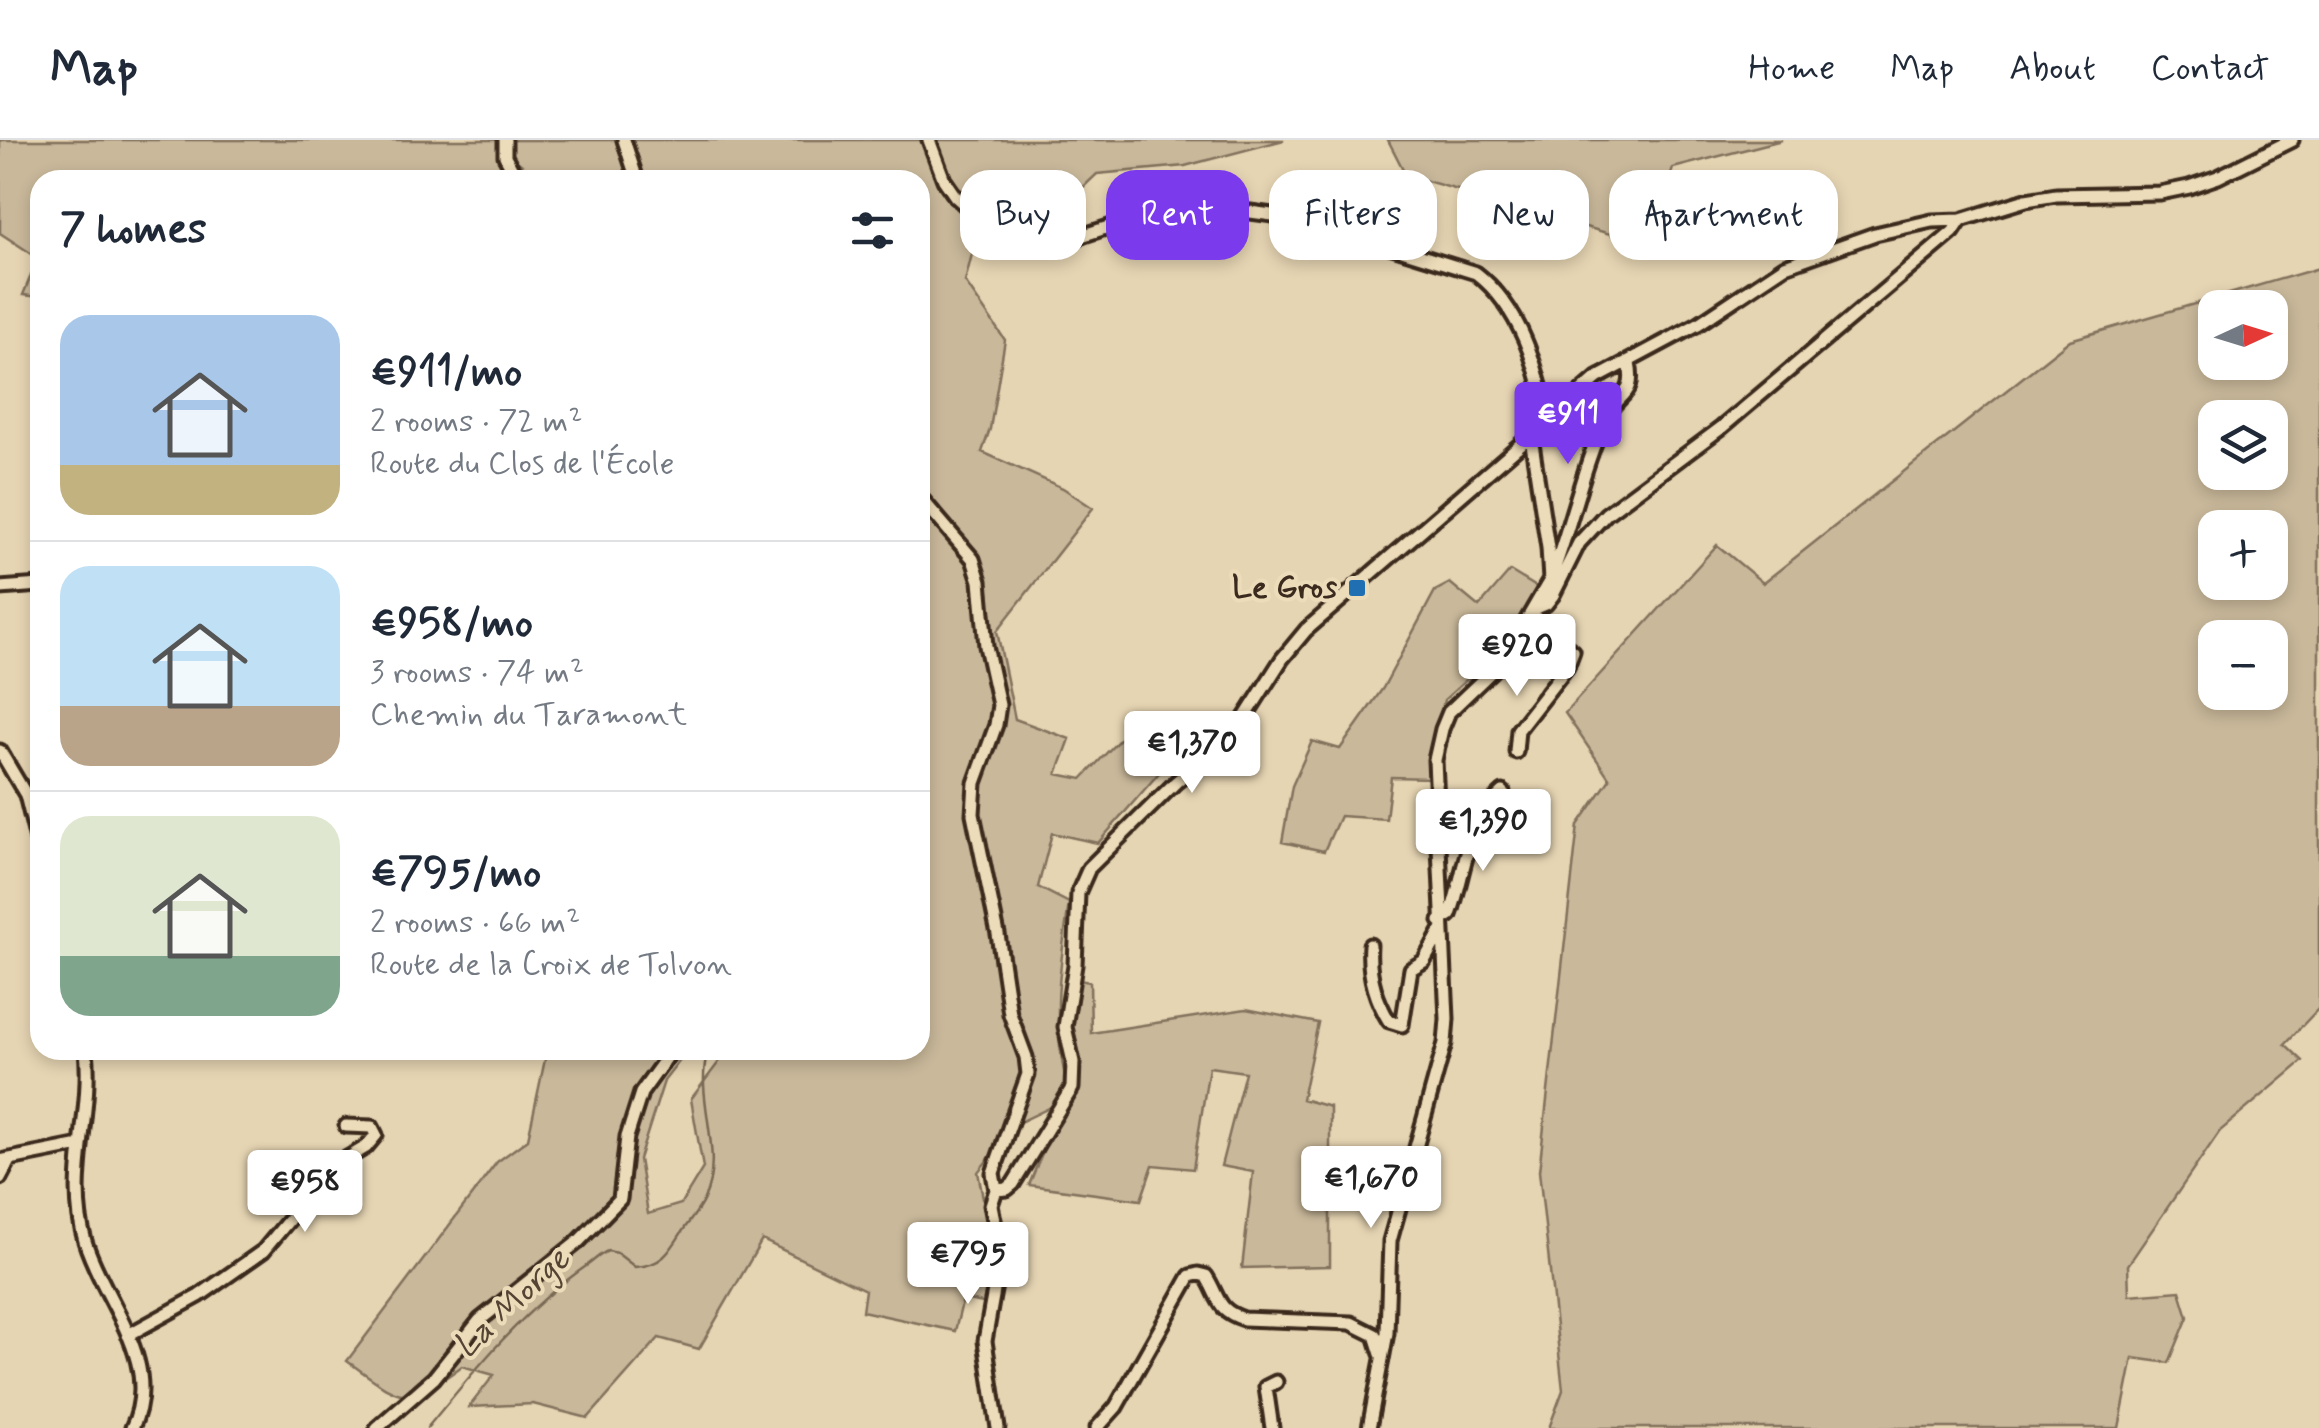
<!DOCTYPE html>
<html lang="en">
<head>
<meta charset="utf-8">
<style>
	body { margin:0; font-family:Mynerve,sans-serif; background:#f2f2f3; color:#1f2937; height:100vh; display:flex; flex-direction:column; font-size:38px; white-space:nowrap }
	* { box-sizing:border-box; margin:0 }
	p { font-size:32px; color:#747a83 }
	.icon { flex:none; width:55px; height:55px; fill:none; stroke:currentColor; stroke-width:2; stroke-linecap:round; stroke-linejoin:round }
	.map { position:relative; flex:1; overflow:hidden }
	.drawer { position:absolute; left:30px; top:30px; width:900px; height:890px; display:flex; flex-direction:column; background:#fff; border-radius:30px; box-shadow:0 5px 15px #0003 }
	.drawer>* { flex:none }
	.top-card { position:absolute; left:960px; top:30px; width:950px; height:90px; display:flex; gap:20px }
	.needle { width:65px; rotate:86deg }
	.controls { position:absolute; left:2198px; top:150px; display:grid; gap:20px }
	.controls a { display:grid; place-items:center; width:90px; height:90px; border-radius:20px; background:#fff; box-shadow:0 5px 15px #0003; font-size:50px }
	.price { position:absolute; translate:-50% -85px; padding:0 22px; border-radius:10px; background:#fff; color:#222; font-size:32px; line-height:65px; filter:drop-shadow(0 2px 5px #0008) }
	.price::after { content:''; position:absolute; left:50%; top:60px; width:30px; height:22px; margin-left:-15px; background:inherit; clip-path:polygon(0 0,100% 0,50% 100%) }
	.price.current { background:#7c3aed; color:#fff }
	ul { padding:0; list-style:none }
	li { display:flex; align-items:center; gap:30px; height:250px; padding:0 30px }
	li+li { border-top:2px solid #e0e1e3 }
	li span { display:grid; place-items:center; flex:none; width:280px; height:200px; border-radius:30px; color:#555 }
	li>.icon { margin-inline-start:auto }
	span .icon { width:120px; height:120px; fill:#fffc; stroke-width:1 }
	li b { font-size:42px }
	h2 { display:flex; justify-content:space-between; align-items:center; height:120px; padding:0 30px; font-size:42px }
	.tag { padding:0 35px; border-radius:30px; background:#fff; box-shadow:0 5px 15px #0003; font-size:35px; line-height:90px }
	.tag.current { background:#7c3aed; color:#fff }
	header { display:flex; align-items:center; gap:60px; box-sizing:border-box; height:140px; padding:0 50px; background:#fff; border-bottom:2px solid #e0e1e3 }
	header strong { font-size:48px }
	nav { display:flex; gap:55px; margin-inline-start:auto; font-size:35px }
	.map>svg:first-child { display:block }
	.green { fill:#c9b89a; stroke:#82715c; stroke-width:2.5; fill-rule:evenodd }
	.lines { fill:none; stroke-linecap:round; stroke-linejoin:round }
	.stream { stroke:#796853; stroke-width:2.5 }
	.minor-casing { stroke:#3b2a1e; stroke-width:19 }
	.minor { stroke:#eddcb9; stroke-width:11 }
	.poi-dot { fill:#1f6fb2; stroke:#eddcb9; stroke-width:4 }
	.labels { text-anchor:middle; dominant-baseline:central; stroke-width:8; stroke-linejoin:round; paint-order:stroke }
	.poi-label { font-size:32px; font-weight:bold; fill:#3b2a1e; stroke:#eddcb9; text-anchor:end }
	.water-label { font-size:35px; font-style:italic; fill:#554434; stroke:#eddcb9 }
</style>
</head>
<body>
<header>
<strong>Map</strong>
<nav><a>Home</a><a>Map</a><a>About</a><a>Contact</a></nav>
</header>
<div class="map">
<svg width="2319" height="1288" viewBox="0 0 2319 1288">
	<rect width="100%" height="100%" fill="#e6d5b3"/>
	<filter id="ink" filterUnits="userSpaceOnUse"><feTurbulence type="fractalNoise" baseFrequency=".01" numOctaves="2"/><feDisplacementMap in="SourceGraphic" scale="20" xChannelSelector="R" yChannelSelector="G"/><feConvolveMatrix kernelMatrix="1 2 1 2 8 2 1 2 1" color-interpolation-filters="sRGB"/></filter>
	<g filter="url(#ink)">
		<path class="green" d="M0,0h1284l-99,26 -88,8 -46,44 -67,-12 -19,76 40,58 -15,89 -8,23 81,36 30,20 -96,123 18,88 55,20 -13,35 25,5 52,-55 38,-3 9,11 -17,35 -66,76 -46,-10 -14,54 31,16c-9,65 -18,112 -3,178l-13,25 -37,18 -38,48 16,84 -11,47 -20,-4 -8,32 -93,-20 3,-21 -103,-50 -63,109 -40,-11 -71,80 -55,-14 -64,3 25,-32 -32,-9c-58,43 -58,35 -115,-5l150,-199 31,-23 19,-89h141l-24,31 -25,78 9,55 33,-10 22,-36 -12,-69 37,-49h192v-870h-880v117l-17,-2 15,-37 -38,-25z
			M1388,0h394l-109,28 -25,77 -242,-70z
			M2319,128v740l-34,36 18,17 -83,70 -92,134 1,30 51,-4 8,26 -19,46 -36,-5 -14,70h-570l14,-38 -24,-219 39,-346 32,-46 -45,-66 152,-168 46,38 307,-243zM2215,168h55v54h-55zM2215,278h55v54h-55zM2215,388h55v54h-55zM2215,498h55v54h-55z
			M1510,431l46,28 -112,101 -11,42 -3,36 -39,-1 -5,42 -46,-3 -16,35 -42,-9 10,-56 20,-45 28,8 43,-61 52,-97 15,-8 29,24z
			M1079,840l11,2 1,51 155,-24 72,14 -16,76 28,8v159l-88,2 11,-96 -32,-6 24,-94 -36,-5 -16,102 -40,-4 -12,35 -112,-15 16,-39 34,-58 -8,-62z"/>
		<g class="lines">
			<path class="stream" d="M512,17l22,18 1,5
				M427,1288c49,-60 98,-120 162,-164 7,-5 11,-10 19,-13l9,2 18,14c26,-1 34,-14 47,-35 7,-11 17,-21 22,-33 22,-47 -11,-100 4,-149"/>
			<defs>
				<path id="minor" d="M505,0v16l13,24
					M624,0l13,40
					M929,0l15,40 11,16 41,36 32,13 35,-3 88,-29 55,-7 96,13 174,54c45,35 61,93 72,147
					M920,357l53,62 7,22 6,65 13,59 -3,20 -21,58 -2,31 25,120 12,80 16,43 2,17 -35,99 3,17 -5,15 8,40 -1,23 -13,73 13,87
					M1552,435c19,-50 32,-112 54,-158 13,-26 30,-19 23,-54
					M0,448l40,-3
					M1534,469l12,-5 7,-9 26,-52 27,-29 115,-86 232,-196 8,-12
					M0,611l26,44 14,57
					M1516,612l2,-22 49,-63 6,-16c-12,-10 -29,-10 -38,-20l-1,-22
					M1440,781l10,-6c16,-43 15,-92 53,-123
					M1370,805c-2,28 4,52 19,76l13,4 9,-56 13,-8 17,-30
					M86,910c7,63 -20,129 -1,191 18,60 79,121 47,187
					M0,1021l80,-16
					M0,1038l9,-17
					M996,1050l11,-1 6,-5 59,-96 1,-26 -8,-35 10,-62 3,-72 11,-25 87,-86 57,-46 49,-77 24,-29 291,-252 101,-54 87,-58 90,-32 57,-13 29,-1 65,-20 30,-5 104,-2 29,-6 29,-10 74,-37
					M128,1195l71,-39 64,-45 71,-85 32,-19 10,-12 -4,-8 -26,-1
					M377,1288l57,-50 46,-58 99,-79 41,-42 7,-62 14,-44 31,-43
					M1097,1288l19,-21 74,-131 8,-2 8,2c14,22 10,34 38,43l107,4 24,12 6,19
					M1272,1288l-6,-41 10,-5
					M1369,1288l18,-95 3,-92 55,-198 2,-24 -12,-259 7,-31 7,-17 47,-45 19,-27 35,-60 -2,-32 -17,-111"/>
			</defs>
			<use href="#minor" class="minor-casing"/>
			<use href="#minor" class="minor"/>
		</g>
	</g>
	<rect class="poi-dot" x="1347" y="438" width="20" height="20" rx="5"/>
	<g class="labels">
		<g class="poi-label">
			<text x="1337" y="448">Le Gros</text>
		</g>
		<g class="water-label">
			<text transform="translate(512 1163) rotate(-43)">La Morge</text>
		</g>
	</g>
</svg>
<div class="controls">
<a><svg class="needle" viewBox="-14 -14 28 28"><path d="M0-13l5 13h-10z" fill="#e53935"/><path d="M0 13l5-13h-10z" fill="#747a83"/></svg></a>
<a><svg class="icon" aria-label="layers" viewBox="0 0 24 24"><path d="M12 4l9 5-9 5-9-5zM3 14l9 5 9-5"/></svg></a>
<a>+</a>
<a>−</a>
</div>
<b class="price current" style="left:1568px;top:327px">€911</b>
<b class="price" style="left:1517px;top:559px">€920</b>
<b class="price" style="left:1192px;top:656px">€1,370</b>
<b class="price" style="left:1483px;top:734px">€1,390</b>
<b class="price" style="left:1371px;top:1091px">€1,670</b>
<b class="price" style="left:305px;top:1095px">€958</b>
<b class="price" style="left:968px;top:1167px">€795</b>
<div class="top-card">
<a class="tag">Buy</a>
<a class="tag current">Rent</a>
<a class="tag">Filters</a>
<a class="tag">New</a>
<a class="tag">Apartment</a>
</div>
<section class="drawer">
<h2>7 homes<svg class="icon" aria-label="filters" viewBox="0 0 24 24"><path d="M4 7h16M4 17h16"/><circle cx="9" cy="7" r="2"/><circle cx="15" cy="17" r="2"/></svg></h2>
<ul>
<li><span style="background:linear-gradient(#a9c7e8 75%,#c2b280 0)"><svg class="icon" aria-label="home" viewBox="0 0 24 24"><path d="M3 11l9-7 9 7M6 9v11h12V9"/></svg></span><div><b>€911/mo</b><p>2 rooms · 72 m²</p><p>Route du Clos de l'École</p></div></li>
<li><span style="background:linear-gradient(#bfe0f5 70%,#b9a48a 0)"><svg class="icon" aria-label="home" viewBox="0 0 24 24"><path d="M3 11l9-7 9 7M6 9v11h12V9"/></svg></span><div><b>€958/mo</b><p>3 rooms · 74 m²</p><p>Chemin du Taramont</p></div></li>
<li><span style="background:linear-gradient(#dfe7d0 70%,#7fa58c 0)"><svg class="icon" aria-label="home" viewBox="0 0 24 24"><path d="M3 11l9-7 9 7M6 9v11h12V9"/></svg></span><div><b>€795/mo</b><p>2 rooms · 66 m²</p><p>Route de la Croix de Tolvon</p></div></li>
</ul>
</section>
</div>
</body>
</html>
